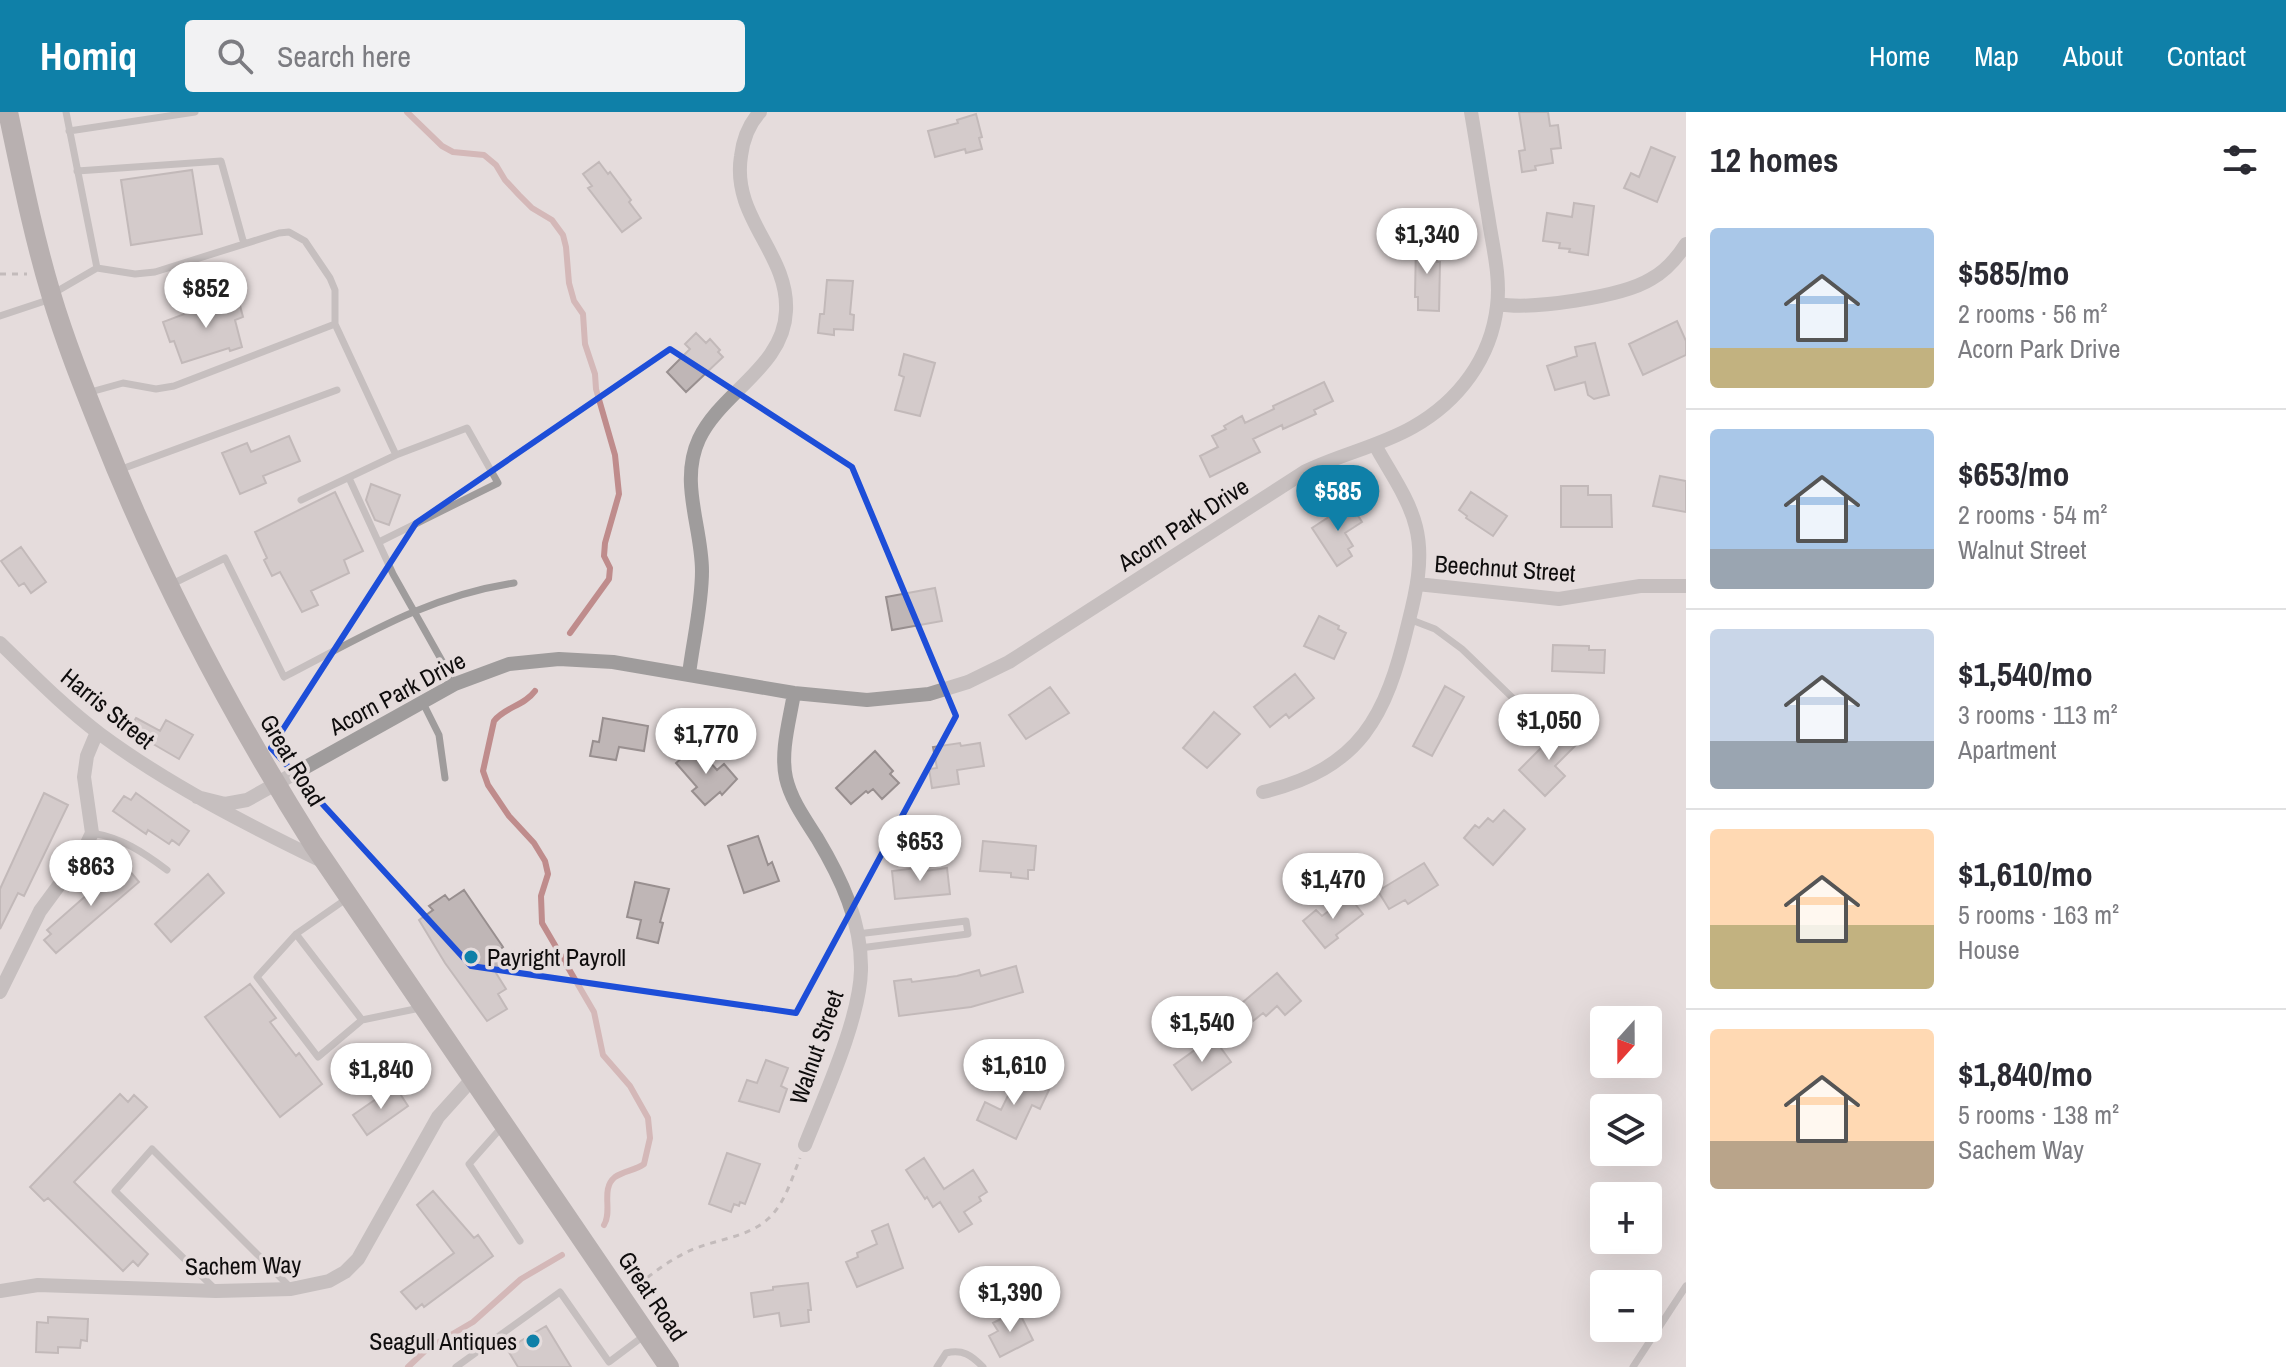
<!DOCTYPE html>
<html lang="en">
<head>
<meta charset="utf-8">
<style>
	body { margin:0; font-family:"Archivo Narrow",sans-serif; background:#f2f2f3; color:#2b2b33; height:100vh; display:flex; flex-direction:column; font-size:30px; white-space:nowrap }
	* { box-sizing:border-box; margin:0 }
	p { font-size:26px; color:#7c7c81 }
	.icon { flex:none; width:44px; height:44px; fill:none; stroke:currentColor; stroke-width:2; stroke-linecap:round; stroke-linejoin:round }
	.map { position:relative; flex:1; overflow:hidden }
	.sheet { display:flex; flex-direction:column; background:#fff; width:600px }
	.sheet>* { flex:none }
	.needle { width:52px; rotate:201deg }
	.tools { position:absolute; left:1590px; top:894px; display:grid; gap:16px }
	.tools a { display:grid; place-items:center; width:72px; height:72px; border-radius:8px; background:#fff; box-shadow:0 8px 32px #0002; font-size:40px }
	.price { position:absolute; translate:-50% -68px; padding:0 18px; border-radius:28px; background:#fff; color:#222; font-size:26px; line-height:52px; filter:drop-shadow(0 2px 4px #0008) }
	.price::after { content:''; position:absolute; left:50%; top:48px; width:24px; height:18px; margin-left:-12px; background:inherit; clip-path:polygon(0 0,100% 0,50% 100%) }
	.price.on { background:#0f80a8; color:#fff }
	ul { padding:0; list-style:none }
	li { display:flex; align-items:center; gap:24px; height:200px; padding:0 24px }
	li+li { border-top:2px solid #e1e1e2 }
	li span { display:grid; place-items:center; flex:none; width:224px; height:160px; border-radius:8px; color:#555 }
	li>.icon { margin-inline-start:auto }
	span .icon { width:96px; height:96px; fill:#fffc; stroke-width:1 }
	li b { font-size:34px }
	h2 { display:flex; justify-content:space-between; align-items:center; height:96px; padding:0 24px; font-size:34px }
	header { display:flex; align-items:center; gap:48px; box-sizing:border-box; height:112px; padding:0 40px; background:#0f80a8; color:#fff }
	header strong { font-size:38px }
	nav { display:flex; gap:44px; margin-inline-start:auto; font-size:28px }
	.search { width:560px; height:72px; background:#f2f2f3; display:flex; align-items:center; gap:20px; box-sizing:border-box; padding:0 28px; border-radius:8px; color:#7c7c81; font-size:30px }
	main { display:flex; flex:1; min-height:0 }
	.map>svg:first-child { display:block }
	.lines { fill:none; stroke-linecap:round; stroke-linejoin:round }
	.stream { stroke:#bf8c8c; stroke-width:6 }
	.building { fill:#bfb6b6; stroke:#988f8f; stroke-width:2 }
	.path { stroke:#9a9393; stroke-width:3; stroke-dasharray:6 6; stroke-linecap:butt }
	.service { stroke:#9f9c9c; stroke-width:7 }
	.minor { stroke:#9f9c9c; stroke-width:14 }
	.secondary { stroke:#817b7b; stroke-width:20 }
	.marked { fill:none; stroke:#1d4ed8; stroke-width:6; stroke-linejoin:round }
	.poi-dot { fill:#0f80a8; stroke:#e5dcdc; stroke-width:3 }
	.labels { text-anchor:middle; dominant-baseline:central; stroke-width:7; stroke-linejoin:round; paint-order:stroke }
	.street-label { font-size:24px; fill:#0e0c0c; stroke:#e5dcdc }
	.poi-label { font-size:24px; fill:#0e0c0c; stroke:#e5dcdc; text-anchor:start }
</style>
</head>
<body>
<header>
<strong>Homiq</strong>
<div class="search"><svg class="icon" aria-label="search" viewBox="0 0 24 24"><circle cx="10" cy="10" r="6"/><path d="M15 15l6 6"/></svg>Search here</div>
<nav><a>Home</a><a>Map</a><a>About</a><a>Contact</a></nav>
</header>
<main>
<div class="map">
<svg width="1686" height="1255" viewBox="0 0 1686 1255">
	<rect width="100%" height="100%" fill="#e5dcdc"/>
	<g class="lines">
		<path class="stream" d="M407,0l35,34 11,6 31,3 12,10 9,15 14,15 13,13 20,12 11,15 3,12 3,36 5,18 9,13 2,30 10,30 1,15 19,66 4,39 -14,49 -1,13 6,12 -1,11 -39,54
			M535,579c-11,15 -30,16 -41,30l-11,50 5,14 21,31 25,27 11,18 3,13 -7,22 1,27 52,89 9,43 27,31 18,32 2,20 -6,26c-8,6 -20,7 -29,13 -15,12 -2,34 -11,48
			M408,1255l19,-18 46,-27 48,-43 41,-24"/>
	</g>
	<path class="building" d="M1519,0h29l2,14 8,-1 3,23 -10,1 2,14 -18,3 1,4 -14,2 -3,-21 6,-1z
		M976,2l6,23 -3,1 3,11 -16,4 -1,-4 -30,8 -7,-26 30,-8 -1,-3z
		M1651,35l24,10 -18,45 -33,-14 7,-15 8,4z
		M599,50l9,12 2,-2 21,28 -2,2 12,16 -19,14 -34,-44 4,-2 -9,-12z
		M192,58l10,64 -71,11 -10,-65z
		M1574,91l20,3 -6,49 -19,-3 1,-3 -11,-1 1,-5 -17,-2 4,-28 25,4z
		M1416,129l21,1v20h3l-1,49 -21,-1v-13h-3z
		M827,168l26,1 -3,33 4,1 -1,15 -19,-1v6l-16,-2 2,-19h4z
		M237,182l6,23 -8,3 7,27 -12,4 -1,-3 -47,15 -8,-22 -4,1 -7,-20z
		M1677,209l9,20v14l-43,20 -14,-31z
		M696,221l10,10 4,-4 10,11 -2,2 5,5 -37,35 -19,-20 23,-23 -5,-5z
		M1595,231l14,52 -15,4 -6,-4 -3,-13 -30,8 -8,-24 30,-10 -2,-9z
		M904,242l31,9 -15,53 -25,-6 9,-33 -5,-2z
		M1324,270l9,19 -19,9 2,4 -33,15 -1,-4 -29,14 7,13 -50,25 -10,-21 18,-9 -6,-11 14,-7 -2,-3 18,-10 3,7 29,-14 -1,-3z
		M289,324l11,25 -37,15 3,7 -26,11 -18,-41 25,-10 4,9z
		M1660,364l26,5v31l-33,-6z
		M371,372l29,11 -11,30 -14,-5 -9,-20z
		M1561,374h27v9h23l1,32h-51z
		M335,380l28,59 -19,9 5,13 -38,18 7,14 -16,7 -22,-40 -8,4 -8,-16 3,-2 -12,-26z
		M1471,380l36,24 -14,20 -27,-18 1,-2 -8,-6z
		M1350,391l12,19 -17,11 8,13 -5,3 4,7 -15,10 -25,-38z
		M21,435l25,35 -15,11 -7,-10 -5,3 -18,-25z
		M935,476l7,33 -50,9 -6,-33z
		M1319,504l20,10 -1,3 8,4 -12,26 -30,-13z
		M1553,533l36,1v4h16l-1,23 -52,-2z
		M1295,562l19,24 -25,20 -3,-4 -16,13 -16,-20z
		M1445,574l19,11 -32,59 -19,-10z
		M1050,575l19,26 -43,26 -17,-24z
		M1214,600l26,22 -33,34 -24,-20z
		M136,606l24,13 6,-11 27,15 -14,24 -50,-29z
		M603,606l45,8 -4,25 -25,-4 -3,13 -26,-4 3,-15 6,1z
		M1562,615l16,16 -23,23 10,10 -20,20 -26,-26z
		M960,631l1,3 19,-3 4,23 -27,4 2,14 -27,4 -3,-19 8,-1 -4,-21z
		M696,634l21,24 7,-6 13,15 -15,16 -2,-3 -15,13 -13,-14 5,-4 -21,-24z
		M875,639l18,20 -3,3 9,9 -17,16 -9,-10 -5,4 -2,-2 -15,13 -15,-16z
		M44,681l24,12 -44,91 -6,-3 -18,36v-40z
		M136,681l53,38 -10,14 -7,-5 -3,4 -21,-14 -2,4 -33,-23 11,-15 7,4z
		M1504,698l21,19 -32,36 -29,-27 11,-13 4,3 9,-10 5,4z
		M758,724l10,29 4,-3 7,19 -35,12 -16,-47z
		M983,729l53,5 -2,24h-6v9l-17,-2v-4l-31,-2z
		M123,751l16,19 -83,71 -12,-13 7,-6 -4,-4z
		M1424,751l14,22 -30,19 -3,-4 -16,9 -11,-18z
		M925,755l1,4 21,-3 3,26 -55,5 -3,-28z
		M208,762l16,19 -53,49 -16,-18z
		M635,770l34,7 -9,33 3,1 -5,20 -21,-5 4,-18 -14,-3z
		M464,778l39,57 -8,6 10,14 -9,6 10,16 -8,5 9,15 -20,12 -42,-58 -26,-43 14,-10 -4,-4 16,-11 4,5z
		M1349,784l14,18 -27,21 2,3 -13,10 -22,-27 13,-11 6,6z
		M1016,854l7,26 -52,15 -72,9 -5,-35 17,-2 1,3 45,-6 22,-6 2,6z
		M1277,861l24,28 -16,14 -8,-9 -11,10 -3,-3 -15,12 -13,-16z
		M250,872l26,34 -6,4 26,34 3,-3 23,31 -42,33 -75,-100z
		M1213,925l18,25 -39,28 -18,-25z
		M766,948l22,8 -7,18 6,3 -8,23 -40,-11 8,-21 10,3z
		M1018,963l31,15 -9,19 -8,-4 -16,34 -39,-19 8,-18 16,8z
		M395,974l13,20 -41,29 -14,-20z
		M120,982l8,8 6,-7 13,12 -73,75 74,72 -10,12 -5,-5 -10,10 -75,-73 -4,3 -14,-14z
		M727,1041l33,11 -15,40 -5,-2 -1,4 -5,-2 -3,8 -22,-8z
		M924,1046l20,31 29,-19 14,22 -8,5 2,4 -17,11 8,12 -13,8 -19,-30 -7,5 -6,-10 -2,2 -19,-29z
		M433,1079l41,47 4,-3 15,21 -69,51 -2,-3 -6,5 -15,-17 53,-39 -37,-48z
		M888,1112l15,44 -46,19 -11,-25 12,-5 -1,-4 20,-9 -5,-13z
		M808,1171l3,27h-3l1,12 -28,4 -2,-13 -25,4 -3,-24 22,-3v-3z
		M1018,1198l15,30 -33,17 -11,-21 9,-5 -5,-8z
		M48,1205l40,2 -1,22 -6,-1 -1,8 -22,-1v6l-22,-1 1,-30 11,1z
		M546,1214l25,41h-53l-11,-18z"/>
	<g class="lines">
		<path class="path" d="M0,162h27
			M638,1173c16,-13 32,-25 51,-34 26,-12 59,-13 80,-33 16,-15 23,-40 31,-60"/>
		<path class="service" d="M66,0l31,156 38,6 20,-2 124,-39 10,-1 16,9 25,37 5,12v34l61,131 -95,45
			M69,19l126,-19
			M77,59l144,-10 23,83
			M54,181l43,-25
			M0,204l51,-17
			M87,281l36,-10 33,6 18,-3 161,-62
			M119,358l218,-80
			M349,366l44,96 62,110
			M379,430l119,-59 -31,-55 -71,27
			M170,473l55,-27 59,119c78,-40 143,-81 230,-94
			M1409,507l26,10 27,20 85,82
			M422,589l17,34 6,43
			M92,721c30,5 51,19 75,37
			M349,785l-53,37 -39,43 61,80 44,-37 58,-12
			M296,822l66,86
			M857,822l109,-13 2,13 -108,14
			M501,1016l-32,36 51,77
			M215,1177l-100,-98 37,-42 138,138
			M456,1255l104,-75 49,70 36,-27
			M937,1255l9,-14c17,-4 25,2 37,14
			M1633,1255l53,-81"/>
		<path class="minor" d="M1498,192c33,6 124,-7 153,-25 15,-8 26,-21 35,-35
			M1417,472l142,15 81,-13h46
			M0,531c32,31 64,64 100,91 69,51 146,90 224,128
			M689,562c4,-33 13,-69 13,-103 0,-44 -23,-89 -3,-132 22,-47 85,-72 87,-128 3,-58 -55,-93 -45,-155 2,-16 8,-32 19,-44
			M794,581c-4,26 -14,58 -8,85 5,22 19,41 31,60 24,40 45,84 44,132 -1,49 -37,127 -56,175
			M1263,680c98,-24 123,-75 145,-168 8,-31 16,-65 8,-97 -7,-29 -27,-56 -41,-82
			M197,685l28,7 22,-4 208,-116 54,-20 50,-5 54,3 181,31 73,7 62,-6 39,-12 41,-20 297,-191c35,-17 74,-25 107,-44 46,-26 78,-69 84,-121 4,-30 -5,-62 -9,-91 -6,-34 -11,-69 -17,-103
			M0,880l40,-81 42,-57 10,-21 -8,-56 3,-21 10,-24
			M0,1179l38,-6 178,6 75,-2 38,-8 16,-9 13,-13 80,-142 36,-40"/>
		<path class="secondary" d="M8,0c13,61 25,122 43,182 14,47 32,92 50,137 57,145 129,281 212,413l356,523"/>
	</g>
	<path d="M0 0H1686V1255H0ZM670,237l182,118 104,249 -160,297 -325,-47 -200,-218 145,-225z" fill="#e5dcdc" fill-opacity=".55" fill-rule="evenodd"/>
	<path class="marked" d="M670,237l182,118 104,249 -160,297 -325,-47 -200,-218 145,-225z"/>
	<g class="poi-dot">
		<circle cx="471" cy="845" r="8"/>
		<circle cx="533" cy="1229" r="8"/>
	</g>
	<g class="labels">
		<g class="street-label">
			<text transform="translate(1183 412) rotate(-33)">Acorn Park Drive</text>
			<text transform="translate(1505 456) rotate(4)">Beechnut Street</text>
			<text transform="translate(397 581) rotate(-28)">Acorn Park Drive</text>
			<text transform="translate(108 596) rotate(39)">Harris Street</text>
			<text transform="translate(293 648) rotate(59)">Great Road</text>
			<text transform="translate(816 935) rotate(-71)">Walnut Street</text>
			<text transform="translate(243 1153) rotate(-1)">Sachem Way</text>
			<text transform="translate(653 1184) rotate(56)">Great Road</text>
		</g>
		<g class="poi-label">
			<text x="487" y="845">Payright Payroll</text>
			<text x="517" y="1229" text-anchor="end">Seagull Antiques</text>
		</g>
	</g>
</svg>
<div class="tools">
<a><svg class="needle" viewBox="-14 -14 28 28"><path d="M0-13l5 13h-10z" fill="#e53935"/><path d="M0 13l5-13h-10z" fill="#7c7c81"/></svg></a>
<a><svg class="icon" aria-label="layers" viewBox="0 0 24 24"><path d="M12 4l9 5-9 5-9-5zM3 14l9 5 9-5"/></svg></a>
<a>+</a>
<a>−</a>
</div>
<b class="price" style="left:1427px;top:164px">$1,340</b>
<b class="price" style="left:206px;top:218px">$852</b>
<b class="price on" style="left:1338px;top:421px">$585</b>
<b class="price" style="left:1549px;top:650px">$1,050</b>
<b class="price" style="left:706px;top:664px">$1,770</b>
<b class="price" style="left:920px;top:771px">$653</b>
<b class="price" style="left:91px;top:796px">$863</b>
<b class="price" style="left:1333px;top:809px">$1,470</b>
<b class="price" style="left:1202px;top:952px">$1,540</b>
<b class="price" style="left:1014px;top:995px">$1,610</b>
<b class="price" style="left:381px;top:999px">$1,840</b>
<b class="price" style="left:1010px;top:1222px">$1,390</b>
</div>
<section class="sheet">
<h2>12 homes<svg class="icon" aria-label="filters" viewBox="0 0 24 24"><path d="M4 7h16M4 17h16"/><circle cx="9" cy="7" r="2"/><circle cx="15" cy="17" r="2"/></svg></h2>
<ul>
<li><span style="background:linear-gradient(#a9c7e8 75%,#c2b280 0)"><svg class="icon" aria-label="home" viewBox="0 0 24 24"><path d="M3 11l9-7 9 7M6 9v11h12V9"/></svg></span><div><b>$585/mo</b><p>2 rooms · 56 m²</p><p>Acorn Park Drive</p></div></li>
<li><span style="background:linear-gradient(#a9c7e8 75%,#9aa5b1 0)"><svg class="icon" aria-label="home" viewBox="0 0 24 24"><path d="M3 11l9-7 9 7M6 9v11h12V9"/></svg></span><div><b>$653/mo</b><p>2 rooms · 54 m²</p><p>Walnut Street</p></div></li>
<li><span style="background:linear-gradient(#c9d6e8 70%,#9aa5b1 0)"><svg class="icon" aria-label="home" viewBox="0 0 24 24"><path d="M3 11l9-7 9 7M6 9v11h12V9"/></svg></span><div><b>$1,540/mo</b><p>3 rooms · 113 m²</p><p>Apartment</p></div></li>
<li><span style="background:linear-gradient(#ffd9b3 60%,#c2b280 0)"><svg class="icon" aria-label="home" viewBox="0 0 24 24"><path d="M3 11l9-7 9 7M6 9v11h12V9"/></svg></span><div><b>$1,610/mo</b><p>5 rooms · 163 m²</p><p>House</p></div></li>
<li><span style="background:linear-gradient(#ffd9b3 70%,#b9a48a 0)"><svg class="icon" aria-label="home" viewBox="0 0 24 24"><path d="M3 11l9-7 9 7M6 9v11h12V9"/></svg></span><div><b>$1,840/mo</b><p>5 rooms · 138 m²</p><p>Sachem Way</p></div></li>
</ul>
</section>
</main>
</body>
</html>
